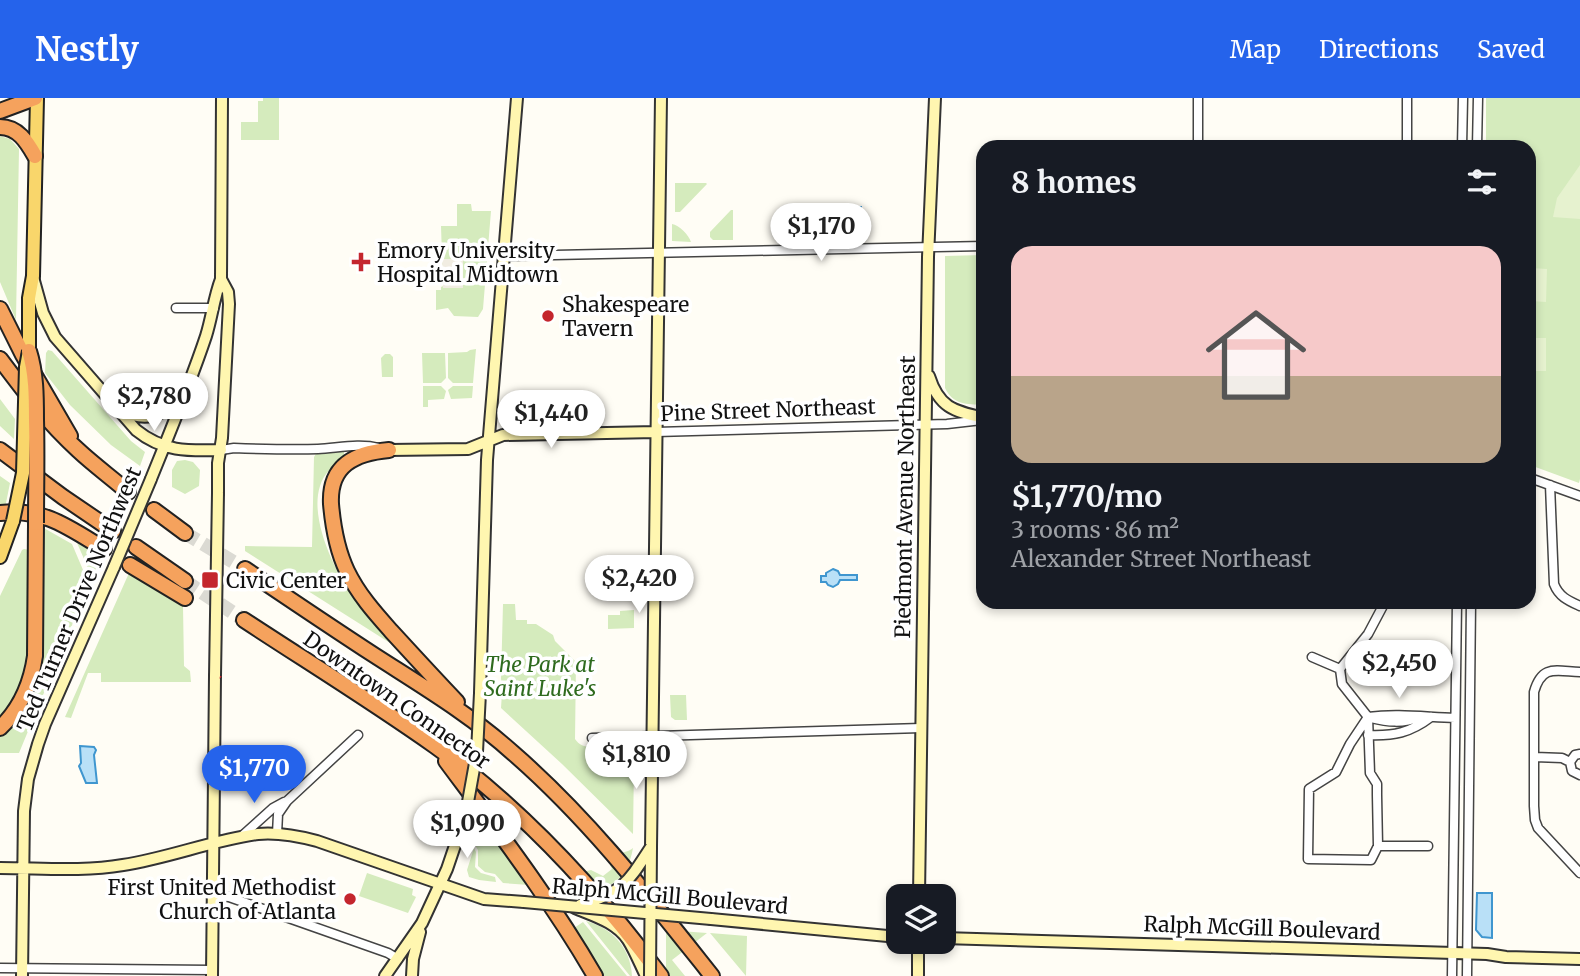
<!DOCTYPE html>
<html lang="en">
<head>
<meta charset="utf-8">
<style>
	body { margin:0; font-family:Merriweather,serif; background:#242831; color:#f1f3f6; height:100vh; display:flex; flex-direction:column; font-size:26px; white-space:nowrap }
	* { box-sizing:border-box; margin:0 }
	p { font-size:23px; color:#9ea1a6 }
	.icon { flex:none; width:38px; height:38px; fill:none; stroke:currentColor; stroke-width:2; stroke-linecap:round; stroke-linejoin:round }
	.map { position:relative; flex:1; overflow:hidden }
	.drawer { position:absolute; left:976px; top:42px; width:560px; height:469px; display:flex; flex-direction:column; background:#171b24; border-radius:21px; box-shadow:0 4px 10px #0003 }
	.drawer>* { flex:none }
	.fabs { position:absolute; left:886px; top:786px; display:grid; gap:14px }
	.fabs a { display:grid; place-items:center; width:70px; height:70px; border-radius:14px; background:#171b24; box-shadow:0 4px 10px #0003; font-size:35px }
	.price { position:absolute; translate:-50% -60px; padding:0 16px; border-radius:24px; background:#fff; color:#222; font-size:23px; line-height:46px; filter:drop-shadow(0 2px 4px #0008) }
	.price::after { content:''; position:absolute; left:50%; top:42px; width:21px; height:16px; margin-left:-10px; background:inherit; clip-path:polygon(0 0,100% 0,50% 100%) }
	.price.selected { background:#2563eb; color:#fff }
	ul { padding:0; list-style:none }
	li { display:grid; align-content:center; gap:14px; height:371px; padding:0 35px }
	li+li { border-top:2px solid #363941 }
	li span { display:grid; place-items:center; height:217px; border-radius:21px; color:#555 }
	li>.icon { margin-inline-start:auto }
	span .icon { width:126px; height:126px; fill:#fffc; stroke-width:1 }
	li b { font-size:30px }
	h2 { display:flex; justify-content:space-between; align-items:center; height:84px; padding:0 35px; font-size:30px }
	header { display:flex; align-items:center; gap:42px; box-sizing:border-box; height:98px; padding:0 35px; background:#2563eb; color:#fff }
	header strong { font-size:33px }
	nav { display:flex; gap:38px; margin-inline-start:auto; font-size:24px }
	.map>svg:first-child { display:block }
	.green { fill:#d5ebbd }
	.pitch { fill:#e6f2cf }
	.plaza { fill:#f1ede2 }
	.water { fill:#b9e0f7; stroke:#3f96cf; stroke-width:2 }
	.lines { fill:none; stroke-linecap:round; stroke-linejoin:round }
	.highway-tunnel { stroke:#dbdad3; stroke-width:14; stroke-dasharray:14 7; stroke-linecap:butt }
	.street-casing { stroke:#444; stroke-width:11 }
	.secondary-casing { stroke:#333; stroke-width:14 }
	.primary-casing { stroke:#222; stroke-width:16 }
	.highway-casing { stroke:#222; stroke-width:18 }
	.street { stroke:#fff; stroke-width:8 }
	.secondary { stroke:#fff6b0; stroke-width:10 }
	.primary { stroke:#f9d66b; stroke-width:12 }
	.highway { stroke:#f5a25d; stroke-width:14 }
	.rail-casing { stroke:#c4262e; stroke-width:5 }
	.rail { stroke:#fff; stroke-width:2.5; stroke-dasharray:8; stroke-linecap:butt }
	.secondary-bridge-casing { stroke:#333; stroke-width:14; stroke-linecap:butt }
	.primary-bridge-casing { stroke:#222; stroke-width:16; stroke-linecap:butt }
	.highway-bridge-casing { stroke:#222; stroke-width:18; stroke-linecap:butt }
	.secondary-bridge { stroke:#fff6b0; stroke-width:10 }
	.primary-bridge { stroke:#f9d66b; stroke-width:12 }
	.highway-bridge { stroke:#f5a25d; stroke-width:14 }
	.poi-dot { fill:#c4262e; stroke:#fff; stroke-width:2.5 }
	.labels { text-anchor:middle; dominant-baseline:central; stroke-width:7; stroke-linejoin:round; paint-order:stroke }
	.poi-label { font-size:21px; fill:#111; stroke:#fff; text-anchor:start }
	.street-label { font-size:21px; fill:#111; stroke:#fff }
	.park-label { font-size:21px; font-style:italic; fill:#2f6b1f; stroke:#fff }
</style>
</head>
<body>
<header>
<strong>Nestly</strong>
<nav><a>Map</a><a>Directions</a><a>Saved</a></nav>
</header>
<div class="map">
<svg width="1580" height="878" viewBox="0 0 1580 878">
	<rect width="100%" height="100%" fill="#fffdf5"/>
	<path class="green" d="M263,0h16v42h-38v-18h17v-21h5z
		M1486,0h94v381l-1,4 -49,-18v-318h-44z
		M0,38l10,3 9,10 -3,171 -16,-38z
		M675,85h31l1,1 -27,28h-5z
		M457,106h14l1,7h19l-8,98 -5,8 -24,-1 -6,-8 -12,2v-20h5v-3l2,-1 -2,-60h16z
		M731,112h2v30h-20l-3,-3v-5z
		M672,126c7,1 17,11 19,18l-19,-1z
		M983,157v150c-16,-1 -30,0 -38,-17v-132z
		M476,251l-3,34h-20l-5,-5v-25l19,-1 3,-2z
		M48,252l4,1 79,90 14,11 -5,14 -29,-21 -41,-40 -25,-32 1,-20z
		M422,255h23l1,25 -5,5h-18z
		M385,256h5l3,3v20h-11l-1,-19z
		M423,288h18l5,5 -2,8 -16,1v7h-5z
		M453,288h20l-1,12 -21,1 -3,-9z
		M0,301l15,20 -1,20 -14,-13z
		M344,351v8c-10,8 -20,16 -24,29 -11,34 16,88 36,115 10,15 24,28 34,42l-145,-92v-5l67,1 2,-90 3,-5z
		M185,362l8,2 7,8 -1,16 -14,8 -13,-7v-17l5,-9z
		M0,378l10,7 -5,25h-5z
		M42,429l30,17 17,40 -70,169h-19v-16c25,-25 37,-47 42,-82z
		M77,445l24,14 -9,20z
		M24,451l5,1 -2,111c-3,22 -13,40 -27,57v-122l22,-46z
		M129,475l54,33 1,60 6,5 1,11h-90v-9h-13l-17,45 -6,-1z
		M503,506h12l1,16h11v4h9l17,11 2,6 21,21 -1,77c7,10 15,8 26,6 7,-1 15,0 23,0v12l10,7 -1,70 -71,-70 -61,-56 1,-15 4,-2v-5l-4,-3 -1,-4z
		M634,512v18l-26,1v-14h12v-4z
		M670,597h16l1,25h-12l-4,-3z
		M483,726l12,14 34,47 -26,-2 -8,-9 -10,-2 -7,-6v-16l-3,-5z
		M474,750l2,4 -1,15 6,6 14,4 1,5 -17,-2 -10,-3 -2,-7z
		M633,750c-6,34 -27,46 -61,42l1,-8 6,-9 12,-3 12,6 9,-7 -2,-4c5,-15 14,-10 23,-17z
		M367,775l46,16 -1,6 4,2 -8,16 -49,-17z
		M586,823c26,7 45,27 46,55h-2z
		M583,824l44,54h-25l-28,-48z
		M666,832l41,3 -35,27 13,16h-19z
		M710,835l37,3 -1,40z"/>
	<path class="pitch" d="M1580,67v54l-27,-2 4,-19z
		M1531,170l16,1 -1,33 -15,-1z
		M1531,240h15v33h-16z"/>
	<path class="plaza" d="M442,161h21v29h-20z"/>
	<path class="water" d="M852,109h9v11l-2,1 -1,12h-7z
		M833,471l5,2 2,4h17v5h-17l-2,4 -5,3 -5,-2 -2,-3h-5v-6h5v-3z
		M80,648l14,1 2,3 -2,5 3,28h-11l-7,-17 2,-3z
		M1477,795h15v45l-10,-1 -6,-7z"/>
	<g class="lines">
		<path class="highway-tunnel" d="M185,435l60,36
			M185,483l59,39"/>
		<defs>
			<path id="street" d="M1198,0v49
				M1407,49v-49
				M1462,49l1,-49
				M1477,49l1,-49
				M504,158l480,-10
				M176,210h38
				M656,334l291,-8 35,-4
				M221,352l13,-2c28,1 56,2 84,1 20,-1 41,-6 61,-1
				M1530,380l50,18
				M1550,387l4,99c5,13 15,17 26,22
				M1312,559l28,12
				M1580,574c-24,-1 -38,-8 -46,20v114l1,14 3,8 42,45
				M1368,619l-18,27 -14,28 -27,17 -1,70 63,1 7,-14 -1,-51v-11l-7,-11 -2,-56 -26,-33 -2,-15 28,-35 17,-32
				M1368,619c29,-4 57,0 87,1
				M1371,620c16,4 32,6 48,-1
				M1368,637c26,1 42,-2 63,-18
				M592,640l329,-10
				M1580,656l-5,1 -5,7 2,9 8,4
				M1535,659l27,1 8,4
				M277,736l1,-20 9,-13 71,-66
				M243,737l30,-27 11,-6
				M1378,748h50
				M213,798l16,1 159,56 10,6
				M0,870l212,2
				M1452,878l5,-374
				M1467,878l4,-374"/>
			<path id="secondary" d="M33,179l10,36 12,24 81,93c27,22 52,21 85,20
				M929,278c10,32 25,35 55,42
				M120,312c26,13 40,6 61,-10
				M389,352l79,-1 35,-14 153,-3
				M151,381c19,-47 39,-95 55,-143 6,-19 8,-39 15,-57
				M218,395v-30l4,-25 7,-134 -1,-12 -7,-13 1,-181
				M480,595l7,-233 30,-362
				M651,749l10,-749
				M0,770c41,0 82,4 123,-3 46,-7 90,-25 135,-31 20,-2 40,2 59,7l167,58 40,3
				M919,798l9,-639 7,-159
				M575,810c19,8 41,14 53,32 7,11 12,24 18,36
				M711,821l187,18
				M943,840l544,16 19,3 74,2
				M22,878l2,-165 4,-32 10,-35 7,-20 69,-157
				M212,878l3,-300
				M385,878l37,-53 25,-54 19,-56
				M412,878l1,-17 7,-27
				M918,878v-34"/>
			<path id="primary" d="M29,253v-53l4,-22 4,-178
				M0,459l13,-36"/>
			<path id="highway" d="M0,13l35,-13
				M0,29c18,0 27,15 35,29
				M0,211l23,46 47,81
				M0,261c24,32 48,64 78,91 16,15 34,28 50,42
				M0,352l63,47 50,34
				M389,352c-34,3 -60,15 -58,54 2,23 6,46 16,67 11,23 28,42 44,60 22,24 44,48 66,71
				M154,412l31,23
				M0,415c44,-5 68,14 104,36
				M136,449l49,34
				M130,467l55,33
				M245,471c43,29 86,58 129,86 48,31 97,60 139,98 76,66 137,145 199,223
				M244,522c64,42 129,82 191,126 87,63 162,144 226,230
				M0,630c21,-20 31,-44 35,-72l1,-133
				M446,663c52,70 105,139 149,215"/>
		</defs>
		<use href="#street" class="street-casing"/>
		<use href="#secondary" class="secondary-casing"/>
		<use href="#primary" class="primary-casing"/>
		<use href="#highway" class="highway-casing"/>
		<use href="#street" class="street"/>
		<use href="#secondary" class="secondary"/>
		<use href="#primary" class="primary"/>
		<use href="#highway" class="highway"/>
		<defs>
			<path id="rail" d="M219,578l2,-182"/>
		</defs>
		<use href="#rail" class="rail-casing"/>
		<use href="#rail" class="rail"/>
		<defs>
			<path id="secondary-bridge" d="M114,469l37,-88
				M215,578l3,-183
				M466,715l11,-61 3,-59
				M524,804l187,17
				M580,807c43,-13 47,-21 71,-58
				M650,878l1,-129"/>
			<path id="primary-bridge" d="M13,423l10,-48 3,-106 3,-16"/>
			<path id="highway-bridge" d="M29,253c7,22 7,46 7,69 1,35 0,69 0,103"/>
		</defs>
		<use href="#secondary-bridge" class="secondary-bridge-casing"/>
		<use href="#primary-bridge" class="primary-bridge-casing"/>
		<use href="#highway-bridge" class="highway-bridge-casing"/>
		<use href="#secondary-bridge" class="secondary-bridge"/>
		<use href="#primary-bridge" class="primary-bridge"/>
		<use href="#highway-bridge" class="highway-bridge"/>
	</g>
	<g class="poi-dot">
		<path d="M357.5 153.5h7v7h7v7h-7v7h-7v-7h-7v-7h7z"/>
		<circle cx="548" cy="218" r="7"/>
		<rect x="201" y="473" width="18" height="18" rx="3.5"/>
		<circle cx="350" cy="801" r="7"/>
	</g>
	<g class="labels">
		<g class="poi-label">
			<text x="377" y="152">Emory University<tspan x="377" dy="24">Hospital Midtown</tspan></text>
			<text x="562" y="206">Shakespeare<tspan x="562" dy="24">Tavern</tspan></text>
			<text x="226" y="482">Civic Center</text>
			<text x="336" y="789" text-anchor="end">First United Methodist<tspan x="336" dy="24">Church of Atlanta</tspan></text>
		</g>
		<g class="street-label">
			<text transform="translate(768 312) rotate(-2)">Pine Street Northeast</text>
			<text transform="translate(905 399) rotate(-89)">Piedmont Avenue Northeast</text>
			<text transform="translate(79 501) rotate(-67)">Ted Turner Drive Northwest</text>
			<text transform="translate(397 602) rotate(35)">Downtown Connector</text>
			<text transform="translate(670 798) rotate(5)">Ralph McGill Boulevard</text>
			<text transform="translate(1262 830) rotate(2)">Ralph McGill Boulevard</text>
		</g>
		<g class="park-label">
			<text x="540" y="566">The Park at<tspan x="540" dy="24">Saint Luke's</tspan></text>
		</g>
	</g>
</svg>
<div class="fabs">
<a><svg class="icon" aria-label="layers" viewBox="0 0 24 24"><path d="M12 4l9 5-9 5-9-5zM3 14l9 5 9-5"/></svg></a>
</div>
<b class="price" style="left:821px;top:165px">$1,170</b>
<b class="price" style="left:154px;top:335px">$2,780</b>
<b class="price" style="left:551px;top:352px">$1,440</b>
<b class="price" style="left:639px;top:517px">$2,420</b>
<b class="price" style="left:1399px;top:602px">$2,450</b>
<b class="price" style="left:636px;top:693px">$1,810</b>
<b class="price selected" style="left:254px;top:707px">$1,770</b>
<b class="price" style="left:467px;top:762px">$1,090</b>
<section class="drawer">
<h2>8 homes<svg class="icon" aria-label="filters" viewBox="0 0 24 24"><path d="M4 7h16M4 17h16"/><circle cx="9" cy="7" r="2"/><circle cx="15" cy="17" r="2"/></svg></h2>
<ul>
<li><span style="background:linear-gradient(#f6c9c9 60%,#b9a48a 0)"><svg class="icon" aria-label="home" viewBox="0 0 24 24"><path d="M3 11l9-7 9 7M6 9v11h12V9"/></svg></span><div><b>$1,770/mo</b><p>3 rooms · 86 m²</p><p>Alexander Street Northeast</p></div></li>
</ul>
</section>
</div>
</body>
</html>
